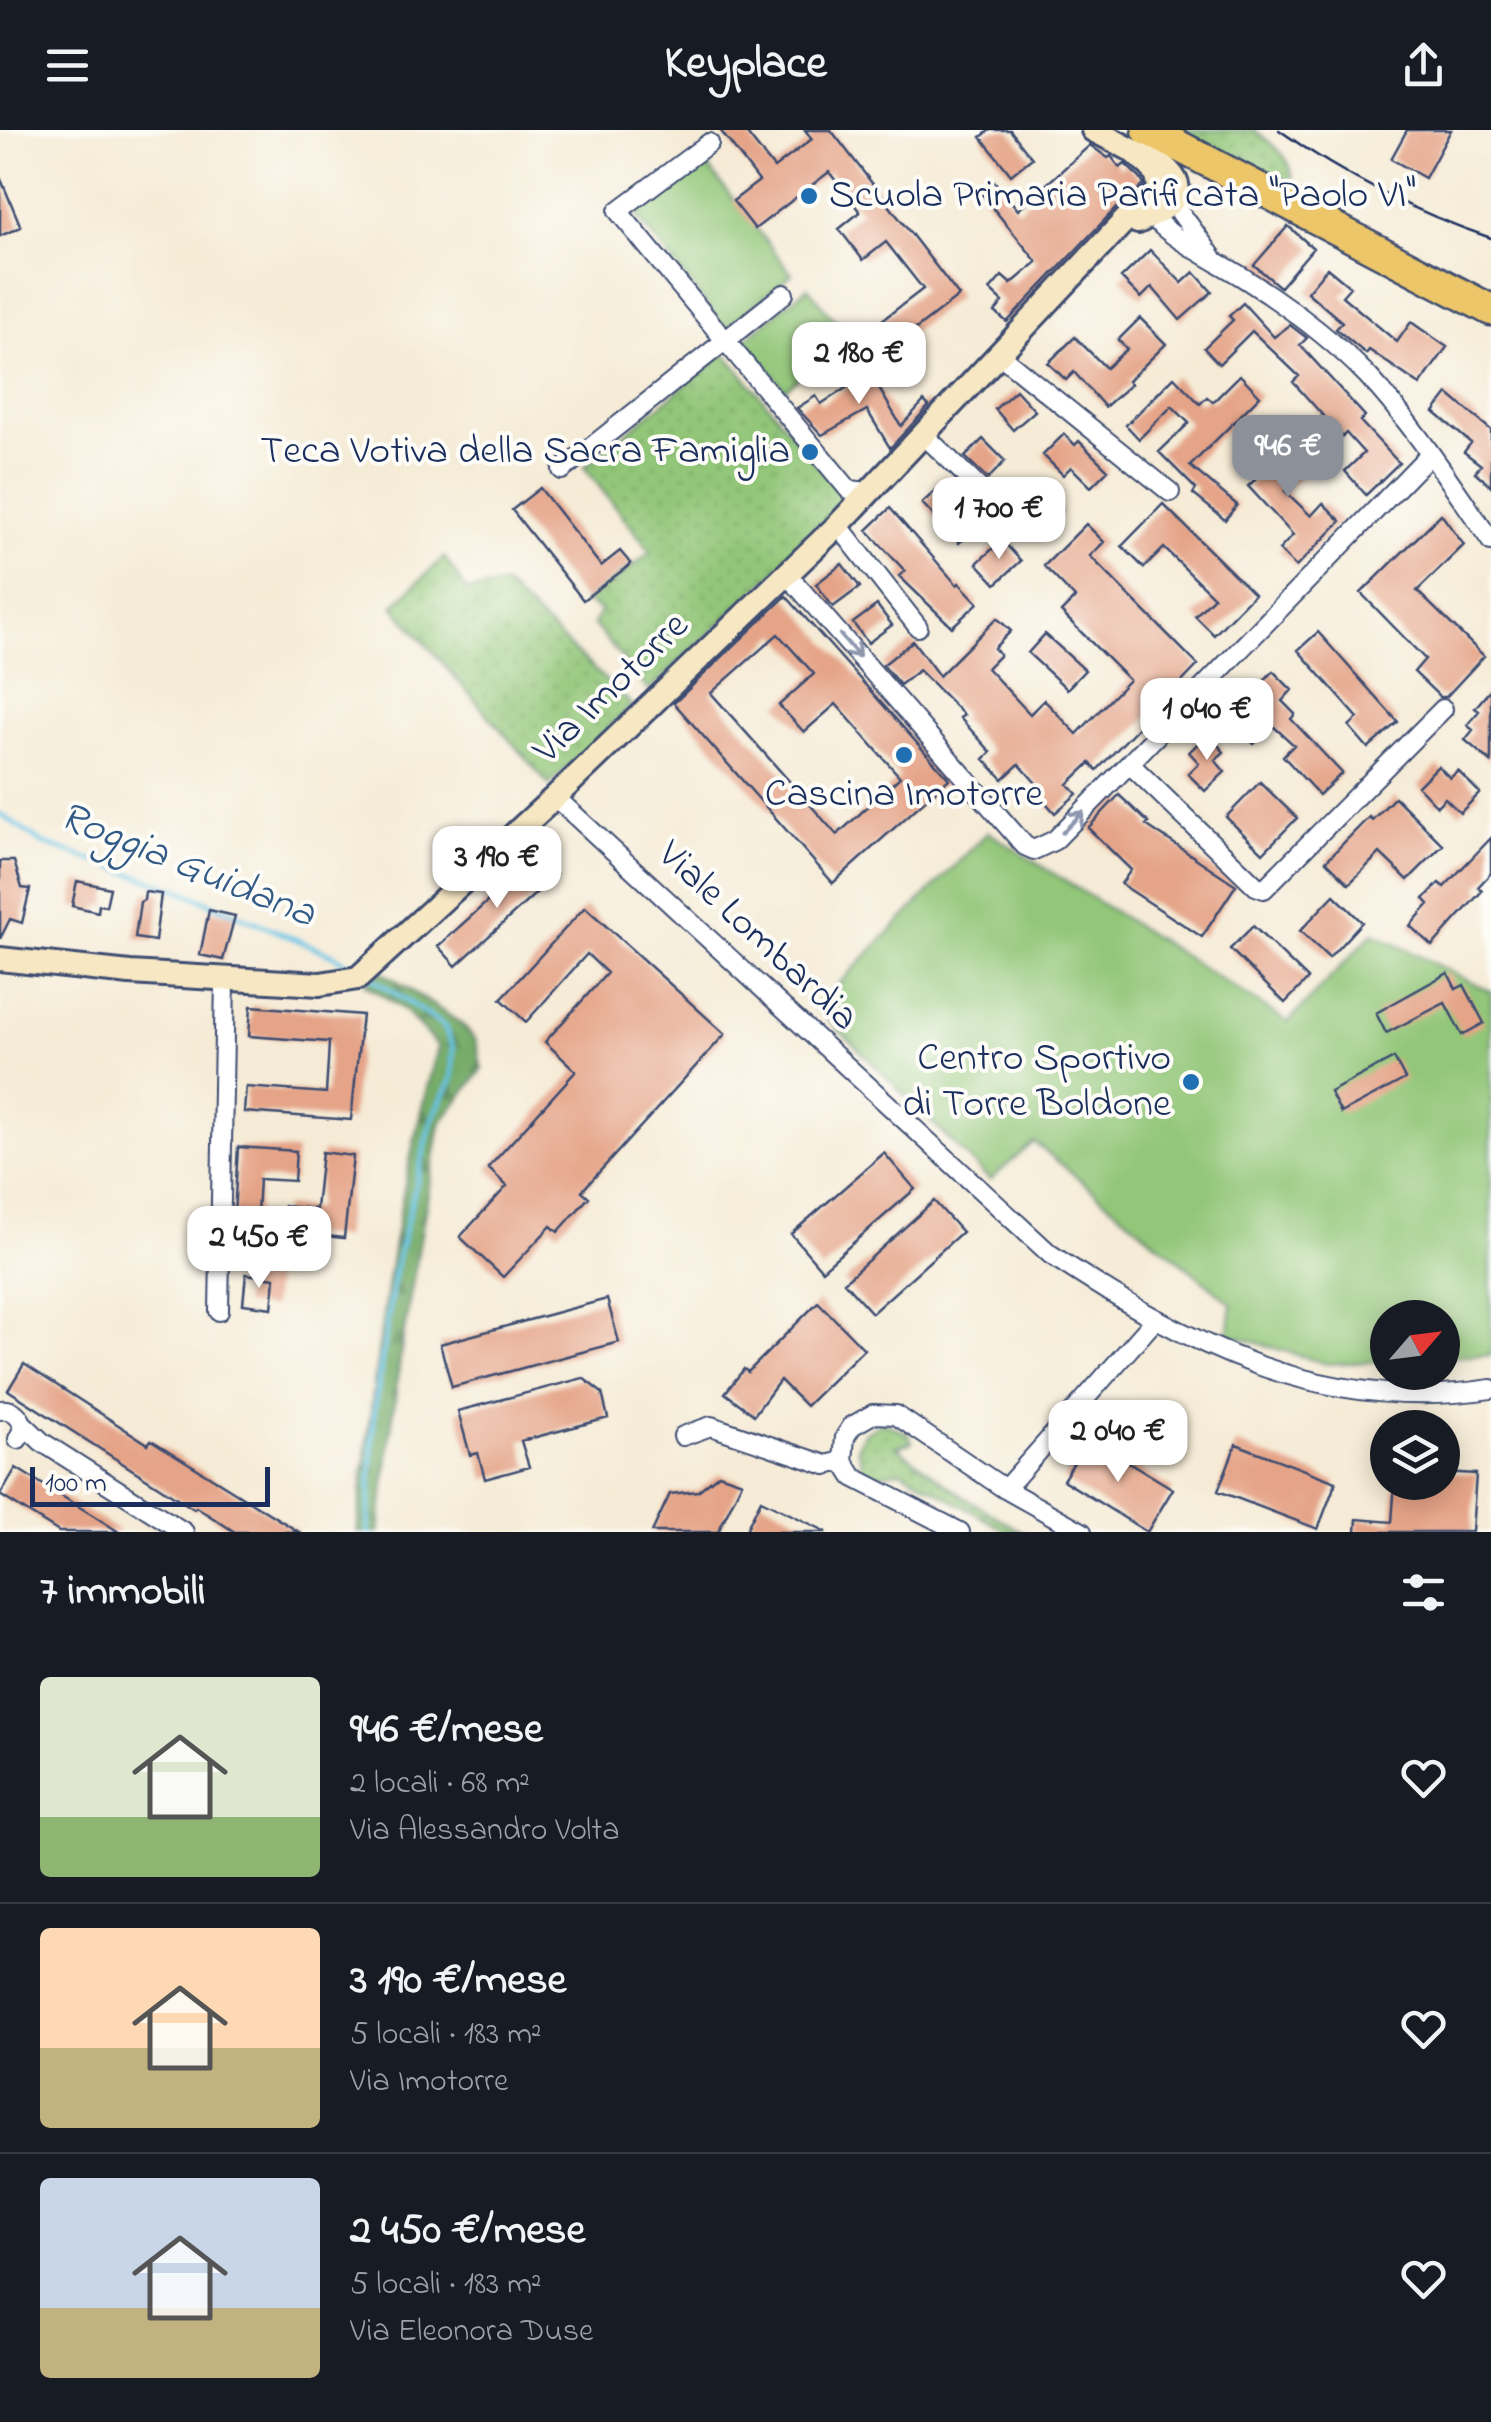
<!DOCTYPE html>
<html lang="it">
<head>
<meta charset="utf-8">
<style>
	body { margin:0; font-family:"Indie Flower",sans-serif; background:#20242c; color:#f1f3f6; height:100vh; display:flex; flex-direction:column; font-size:38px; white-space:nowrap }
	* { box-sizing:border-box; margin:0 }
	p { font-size:32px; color:#9ea1a6 }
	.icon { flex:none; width:55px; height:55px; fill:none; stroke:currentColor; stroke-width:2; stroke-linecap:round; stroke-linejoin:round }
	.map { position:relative; height:1402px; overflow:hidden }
	.sheet { display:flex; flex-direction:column; background:#171b24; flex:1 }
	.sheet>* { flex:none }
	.needle { width:65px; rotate:62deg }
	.buttons { position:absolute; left:1370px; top:1170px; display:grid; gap:20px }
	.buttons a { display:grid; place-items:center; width:90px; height:90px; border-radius:50%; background:#171b24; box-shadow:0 5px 25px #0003; font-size:50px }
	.scale { position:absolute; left:30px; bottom:25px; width:240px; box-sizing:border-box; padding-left:10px; border:5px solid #1b2f5e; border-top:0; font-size:28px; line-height:35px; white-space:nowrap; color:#1b2f5e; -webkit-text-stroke:8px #fdfcf7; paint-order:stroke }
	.price { position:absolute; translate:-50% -85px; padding:0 22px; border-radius:20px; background:#fff; color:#222; font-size:32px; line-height:65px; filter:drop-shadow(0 2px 5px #0008) }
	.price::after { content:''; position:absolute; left:50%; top:60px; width:30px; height:22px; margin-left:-15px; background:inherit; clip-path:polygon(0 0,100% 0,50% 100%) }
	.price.selected { background:#8c9099; color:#fff }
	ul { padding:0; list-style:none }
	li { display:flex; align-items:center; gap:30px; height:250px; padding:0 40px }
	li+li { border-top:2px solid #363941 }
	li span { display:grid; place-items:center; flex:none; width:280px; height:200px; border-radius:10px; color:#555 }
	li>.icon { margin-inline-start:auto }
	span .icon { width:120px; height:120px; fill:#fffc; stroke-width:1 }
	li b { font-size:42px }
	h2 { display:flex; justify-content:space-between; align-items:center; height:120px; padding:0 40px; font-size:42px }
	header { display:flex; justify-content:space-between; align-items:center; height:130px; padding:0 40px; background:#171b24; font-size:45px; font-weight:700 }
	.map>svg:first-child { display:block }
	.grass { fill:url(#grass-dots); stroke:#567a6b; stroke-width:2.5 }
	.forest { fill:url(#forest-firs); stroke:#486d63; stroke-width:2.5 }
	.pitch { fill:#92c678; stroke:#567a6b; stroke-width:2.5 }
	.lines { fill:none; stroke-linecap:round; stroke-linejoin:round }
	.stream { stroke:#65c3e4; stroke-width:5 }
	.building { fill:#e5a488; fill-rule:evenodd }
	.street-casing { stroke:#3c4b70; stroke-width:22 }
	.secondary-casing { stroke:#3c4b70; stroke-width:28 }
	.highway-casing { stroke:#3c4b70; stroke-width:35 }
	.street { stroke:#fff; stroke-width:18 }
	.secondary { stroke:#f7e8c3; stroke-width:22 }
	.highway { stroke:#ecc669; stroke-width:30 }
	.tram { stroke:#1b2f5e; stroke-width:2.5 }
	.oneway { stroke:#8d97ae }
	.poi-dot { fill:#1f6fb2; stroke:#fdfcf7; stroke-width:4 }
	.labels { text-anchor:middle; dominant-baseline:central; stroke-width:8; stroke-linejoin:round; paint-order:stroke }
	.poi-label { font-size:40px; fill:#1b2f5e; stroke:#fdfcf7; text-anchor:end }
	.street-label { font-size:40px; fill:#1b2f5e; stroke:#fdfcf7 }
	.water-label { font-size:42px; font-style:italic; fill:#315b86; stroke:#fdfcf7 }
</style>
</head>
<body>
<header><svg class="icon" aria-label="menu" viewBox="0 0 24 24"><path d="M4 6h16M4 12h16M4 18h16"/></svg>Keyplace<svg class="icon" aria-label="share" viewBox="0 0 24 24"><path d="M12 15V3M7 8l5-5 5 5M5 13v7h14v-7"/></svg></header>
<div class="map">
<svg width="1491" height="1402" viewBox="0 0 1491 1402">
	<defs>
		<pattern id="grass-dots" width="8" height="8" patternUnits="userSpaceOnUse" patternTransform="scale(2.5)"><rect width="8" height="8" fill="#92c678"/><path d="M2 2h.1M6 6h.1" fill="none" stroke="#7daa6a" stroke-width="1.8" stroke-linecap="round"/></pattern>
		<pattern id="forest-firs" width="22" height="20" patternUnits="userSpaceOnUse" patternTransform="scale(2.5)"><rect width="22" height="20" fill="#75ab68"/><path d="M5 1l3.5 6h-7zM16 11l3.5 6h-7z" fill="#5f8c59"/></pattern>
	</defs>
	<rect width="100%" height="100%" fill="#fdfcf7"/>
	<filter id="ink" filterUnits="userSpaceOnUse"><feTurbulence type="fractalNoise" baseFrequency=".01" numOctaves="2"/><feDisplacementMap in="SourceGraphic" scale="20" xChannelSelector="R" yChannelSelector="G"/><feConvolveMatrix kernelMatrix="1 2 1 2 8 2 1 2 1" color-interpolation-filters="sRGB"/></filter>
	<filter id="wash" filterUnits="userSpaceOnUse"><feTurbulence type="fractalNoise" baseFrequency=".0048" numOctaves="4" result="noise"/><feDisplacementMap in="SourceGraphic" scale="40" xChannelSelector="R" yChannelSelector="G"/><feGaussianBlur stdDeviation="2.25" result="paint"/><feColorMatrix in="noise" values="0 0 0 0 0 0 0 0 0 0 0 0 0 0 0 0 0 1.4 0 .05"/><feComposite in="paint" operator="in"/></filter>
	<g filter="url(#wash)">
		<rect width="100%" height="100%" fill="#f5ebd6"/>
		<path class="grass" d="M1176,0h78c24,20 40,26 39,60z
			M725,223l124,149 -200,189 -56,-67 8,-13 -16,-9 66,-50 -67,-85z
			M444,427l23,34 37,-6 128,120 -83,80 -156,-179z
			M882,1292l26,11 4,9 -15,5 67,50 58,35h-14l-107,-62 -29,6 -9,-7 -6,-21 7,-15z"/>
		<path class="forest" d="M380,840l80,53 16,17 6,30 -42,54 -39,226 -22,182h-22c18,-163 35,-327 81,-485l-35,-38 -38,-25z"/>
		<path class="pitch" d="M700,27l92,117 -66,55 -95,-120z
			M808,157l40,50 -63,52 -41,-49z
			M988,702l300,190 85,-89 118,59v363l-48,2 -1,-39h-54l-1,43 -60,3 -99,-30 4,-30 -198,-162 -44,38 -174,-173z"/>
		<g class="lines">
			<path class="stream" d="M0,684l42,29 137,47 152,64 27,16
				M368,1402l6,-118 21,-146 37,-149 20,-40 1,-31 -9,-22 -72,-48"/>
		</g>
		<g id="blocks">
			<path class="building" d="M720,0h24l30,38 38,-29 -7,-9h26l128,166 -86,66 -17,-22 67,-51 -37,-47 -23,18 -24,-31 21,-17 -31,-40 -74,57 -22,-28 26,-20z
				M990,0h20l22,28 -21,17 -30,-38z
				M1407,0h44l-26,48 -34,-19z
				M1090,15l18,13 3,-2 9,12 5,-4 15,14 4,7 -25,20 -112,117 -12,-10 8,-10 -13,-12 12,-14 9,8 26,-22 -57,-70 14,-11 24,29z
				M0,47l21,50 -21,9z
				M1288,96l25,22 -33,39 -26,-22z
				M1150,120l32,33 12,-11 18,20 -32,28 -28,-33 -11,11 -20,-20z
				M1327,138l23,19 -8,9 55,46 14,-20 36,25 -27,38 -51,-35 -3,4 -30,-25 6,-7 -35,-30z
				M1243,173l31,34 16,-12 17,13 -7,7 65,71 -5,5 39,42 -33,32 -21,-24 19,-18 -18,-20 -4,4 -49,-55 6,-6 -47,-45 -33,33 -15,-16 29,-28 -4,-4z
				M1140,188l26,26 -38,37 3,3 -26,23 -31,-35 -8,8 -18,-17 27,-26 31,31 21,-19 -9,-9z
				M869,231l12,22 -4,2 24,41 23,-25 5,5 -39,42 -23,-38 -45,25 -25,-27 19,-12 5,8 31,-20 -6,-10z
				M1240,245l20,21 -70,70 47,39 -12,15 -32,-26 3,-5 -37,-37 30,-29 -17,-17 -33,33 -13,-14 48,-48 26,27 7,-7 6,5z
				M1016,260l19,21 -22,19 -18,-21z
				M1448,264l43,36v56l-16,-14 6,-7 -17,-13 7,-9 -37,-31z
				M1064,304l11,11 4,-4 29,29 -17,17 -20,-20 -8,8 -20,-20z
				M1273,305l34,34 -22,22 26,25 12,-13 18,18 -45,46 -17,-17 14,-15 -45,-49 8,-7 -13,-13z
				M983,309l22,22 -17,18 -23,-22z
				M942,355l38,40 -21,18 -37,-40z
				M540,358l61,78 19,-15 11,13 -48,36 -71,-90z
				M1040,358l22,23 -24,22 -21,-23z
				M1163,374l91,90 -40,41 -19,-19 19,-19 -50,-49 -20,20 -22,-22z
				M890,378l67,77 2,-2 19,20 -26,24 -53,-51 6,-5 -38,-41z
				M1441,384l23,31 -47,46 67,65 -38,41h-6l-26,-25 11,-13 -64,-66z
				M1086,394l18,18 -14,14 108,109 -101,105 -7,-7 -22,21 9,10 -22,19 -16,-18 4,-4 -24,-27 -16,15 -19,-20 7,-7 -31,-34 4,-3 -45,-45 -19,15 -17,-20 30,-24 26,35 58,-58 14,13 -17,17 6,7 -13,13 43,46 14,-14 33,34 52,-54 -68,-68 14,-14 -31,-32z
				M1002,410l19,21 -25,23 -19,-21z
				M842,434l18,23 -27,20 -17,-23z
				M786,466l163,183 -116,104 -159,-180zM778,504l36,40 -35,31 25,27 32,-28 64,73 -63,58 -126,-142z
				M877,475l15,20 -24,18 -15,-20z
				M1318,502l80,90 -30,26 -19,-22 9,-8 -60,-68z
				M1045,504l40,36 -18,19 -39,-36z
				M1273,541l19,19 -10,11 13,13 -4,5 51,54 -23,22 -36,-39 11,-11 -22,-20 -18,19 -26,-26z
				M1491,559v73l-26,-22 8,-10 -6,-5 12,-14 -4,-3z
				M1208,604l16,18 -9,8 10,12 -20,19 -17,-17 11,-11 -10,-11z
				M1438,636l12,12 8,-7 22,22 -20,20 -15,-15 -8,8 -19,-20z
				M1260,652l37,36 -34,35 -37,-36z
				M1119,665l30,28 -3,2 90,60 -34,52 -81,-53 10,-14 -43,-42z
				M1395,667l48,48 -35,35 -28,-27 -31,31 -23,-23 43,-44 3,3z
				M1491,708v35l-13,14 4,4 -50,55 -22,-20 19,-22 -5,-5 15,-16 5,4z
				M539,725l17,20 -100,91 -18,-20z
				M0,731h14l8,27 8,1 -8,34 -12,-4 -10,20z
				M77,751l33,7 -4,18 -7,-1 -1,7 -26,-6z
				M145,762l16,2 -6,47 -20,-3 5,-36 4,-2z
				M1334,765l28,27 -33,36 -29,-27z
				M585,777l140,127 -143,157 7,6 -31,35 -7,-6 -48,51 -43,-40 47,-51 -19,-18 88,-97 -31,-29 62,-69 -20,-19 -61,68 -25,-23z
				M209,780l26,6 -12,44 -23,-5z
				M1253,796l55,53 -23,24 -55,-54z
				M1448,843l8,16 8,-4 20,38 -22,12 -17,-32 -59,30 -10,-20z
				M251,876l111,9 -11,105 -107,-8 2,-25 80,6 2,-32 1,-19 -80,-6z
				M1394,928l11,21 -64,34 -11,-21z
				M238,1017l58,4 -2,30 -35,-2 -3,53 -23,-1z
				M322,1022l31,4 -9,82 -62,-7 2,-25 32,3z
				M884,1023l31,36 -93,81 -31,-36z
				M934,1071l28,31 -90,81 -28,-31z
				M246,1144l29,4 -3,30 -29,-4z
				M607,1169l12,43 -167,45 -12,-43z
				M818,1172l46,47 -58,57 -26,-26 -26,35 -29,-22 19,-24 4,3z
				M24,1234l124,80 3,-4 148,92h-64l-39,-25 -2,2 -186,-119z
				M583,1248l19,15 6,25 -87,23 8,26 -44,12 -7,-26 -8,2 -12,-44z
				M1089,1308l84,51 -26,43 -84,-52z
				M1236,1314l100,38 -18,47 -100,-38z
				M16,1338l78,48 25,16h-60l-59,-37z
				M1442,1342l34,2 -4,58h-116l1,-13 35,3 3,-40h47z
				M719,1344l23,8 -24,50h-66l18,-38 28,-3z
				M761,1370l66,32h-82z"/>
		</g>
	</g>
	<g filter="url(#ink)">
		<use href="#blocks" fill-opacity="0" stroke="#3c4b70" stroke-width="2.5"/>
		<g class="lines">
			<defs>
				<path id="street" d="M709,13l-91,68 231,279 21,2
					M1213,128l-36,-50 -17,-8 -14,3c4,28 77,60 101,77 42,27 85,59 120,95 47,50 85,110 124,166
					M1000,225l170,137
					M925,306l79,76
					M562,340l222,-176
					M838,395l80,102
					M786,443l239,273 9,4 21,-10 375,-386
					M1132,632l2,6 122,118 8,3 179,-180
					M555,667l495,457c135,90 272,161 441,135
					M218,1114l56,6
					M219,1181l6,-333
					M0,1280c13,-2 22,6 23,19l-5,10
					M22,1293l20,19 142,90
					M683,1306l28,-10 115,39 17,-4
					M1005,1359l149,-168
					M960,1402l-107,-55 -10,-16 2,-24 7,-11 21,-12 23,1 109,74 77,43"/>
				<path id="secondary" d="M1093,0l70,36c34,28 1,43 -25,56
					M0,829l130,14 190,11 38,-6 197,-181 283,-272 292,-310 28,-22c4,-22 -11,-30 -27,-43"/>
				<path id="highway" d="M1148,0l343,180"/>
			</defs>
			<use href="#street" class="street-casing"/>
			<use href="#secondary" class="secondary-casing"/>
			<use href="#highway" class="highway-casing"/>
			<use href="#street" class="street"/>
			<use href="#secondary" class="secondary"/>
			<use href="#highway" class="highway"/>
			<path class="tram" d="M1279,0c66,47 135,82 212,108"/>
		</g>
		<defs><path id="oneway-shaft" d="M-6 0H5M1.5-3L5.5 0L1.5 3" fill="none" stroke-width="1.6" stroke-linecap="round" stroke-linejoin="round" transform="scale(2.5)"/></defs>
		<g class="oneway">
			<use href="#oneway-shaft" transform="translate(850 516) rotate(49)"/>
			<use href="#oneway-shaft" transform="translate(1073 692) rotate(-45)"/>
		</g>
	</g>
	<g class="poi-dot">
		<circle cx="809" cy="66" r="10"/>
		<circle cx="810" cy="322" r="10"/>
		<circle cx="904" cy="625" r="10"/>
		<circle cx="1191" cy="952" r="10"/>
	</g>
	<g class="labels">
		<g class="poi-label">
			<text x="829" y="66" text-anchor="start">Scuola Primaria Parificata "Paolo VI"</text>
			<text x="790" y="322">Teca Votiva della Sacra Famiglia</text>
			<text x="904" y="665" text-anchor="middle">Cascina Imotorre</text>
			<text x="1171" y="929">Centro Sportivo<tspan x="1171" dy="46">di Torre Boldone</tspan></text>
		</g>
		<g class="street-label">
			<text transform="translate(612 559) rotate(-44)">Via Imotorre</text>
			<text transform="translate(757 807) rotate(43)">Viale Lombardia</text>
		</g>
		<g class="water-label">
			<text transform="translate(187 736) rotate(22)">Roggia Guidana</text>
		</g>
	</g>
</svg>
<div class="buttons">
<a><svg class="needle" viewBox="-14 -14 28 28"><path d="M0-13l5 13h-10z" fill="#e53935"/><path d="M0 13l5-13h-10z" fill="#9ea1a6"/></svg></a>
<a><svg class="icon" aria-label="layers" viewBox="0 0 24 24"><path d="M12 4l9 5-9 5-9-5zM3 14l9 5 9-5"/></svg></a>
</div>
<div class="scale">100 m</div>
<b class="price" style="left:859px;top:277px">2 180 €</b>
<b class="price selected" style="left:1288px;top:370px">946 €</b>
<b class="price" style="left:999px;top:432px">1 700 €</b>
<b class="price" style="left:1207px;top:633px">1 040 €</b>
<b class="price" style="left:497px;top:781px">3 190 €</b>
<b class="price" style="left:259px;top:1161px">2 450 €</b>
<b class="price" style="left:1118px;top:1355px">2 040 €</b>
</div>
<section class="sheet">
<h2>7 immobili<svg class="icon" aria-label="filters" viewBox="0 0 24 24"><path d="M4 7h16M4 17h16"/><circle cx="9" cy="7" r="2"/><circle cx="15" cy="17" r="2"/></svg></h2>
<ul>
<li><span style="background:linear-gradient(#dfe7d0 70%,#8fb573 0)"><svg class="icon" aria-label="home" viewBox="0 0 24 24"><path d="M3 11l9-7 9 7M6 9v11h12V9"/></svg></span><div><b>946 €/mese</b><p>2 locali · 68 m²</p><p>Via Alessandro Volta</p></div><svg class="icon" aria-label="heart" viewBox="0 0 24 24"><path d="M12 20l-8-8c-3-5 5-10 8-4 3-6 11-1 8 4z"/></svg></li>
<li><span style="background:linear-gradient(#ffd9b3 60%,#c2b280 0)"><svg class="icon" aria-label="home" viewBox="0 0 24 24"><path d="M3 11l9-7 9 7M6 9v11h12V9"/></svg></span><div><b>3 190 €/mese</b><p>5 locali · 183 m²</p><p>Via Imotorre</p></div><svg class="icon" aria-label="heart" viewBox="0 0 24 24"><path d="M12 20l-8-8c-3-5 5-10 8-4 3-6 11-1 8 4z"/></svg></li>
<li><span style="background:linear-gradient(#c9d6e8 65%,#c2b280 0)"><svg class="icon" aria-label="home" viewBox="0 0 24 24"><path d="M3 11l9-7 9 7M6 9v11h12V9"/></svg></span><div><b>2 450 €/mese</b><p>5 locali · 183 m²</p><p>Via Eleonora Duse</p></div><svg class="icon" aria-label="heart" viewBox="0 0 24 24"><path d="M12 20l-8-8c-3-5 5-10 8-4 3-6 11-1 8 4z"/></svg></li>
</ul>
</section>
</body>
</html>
